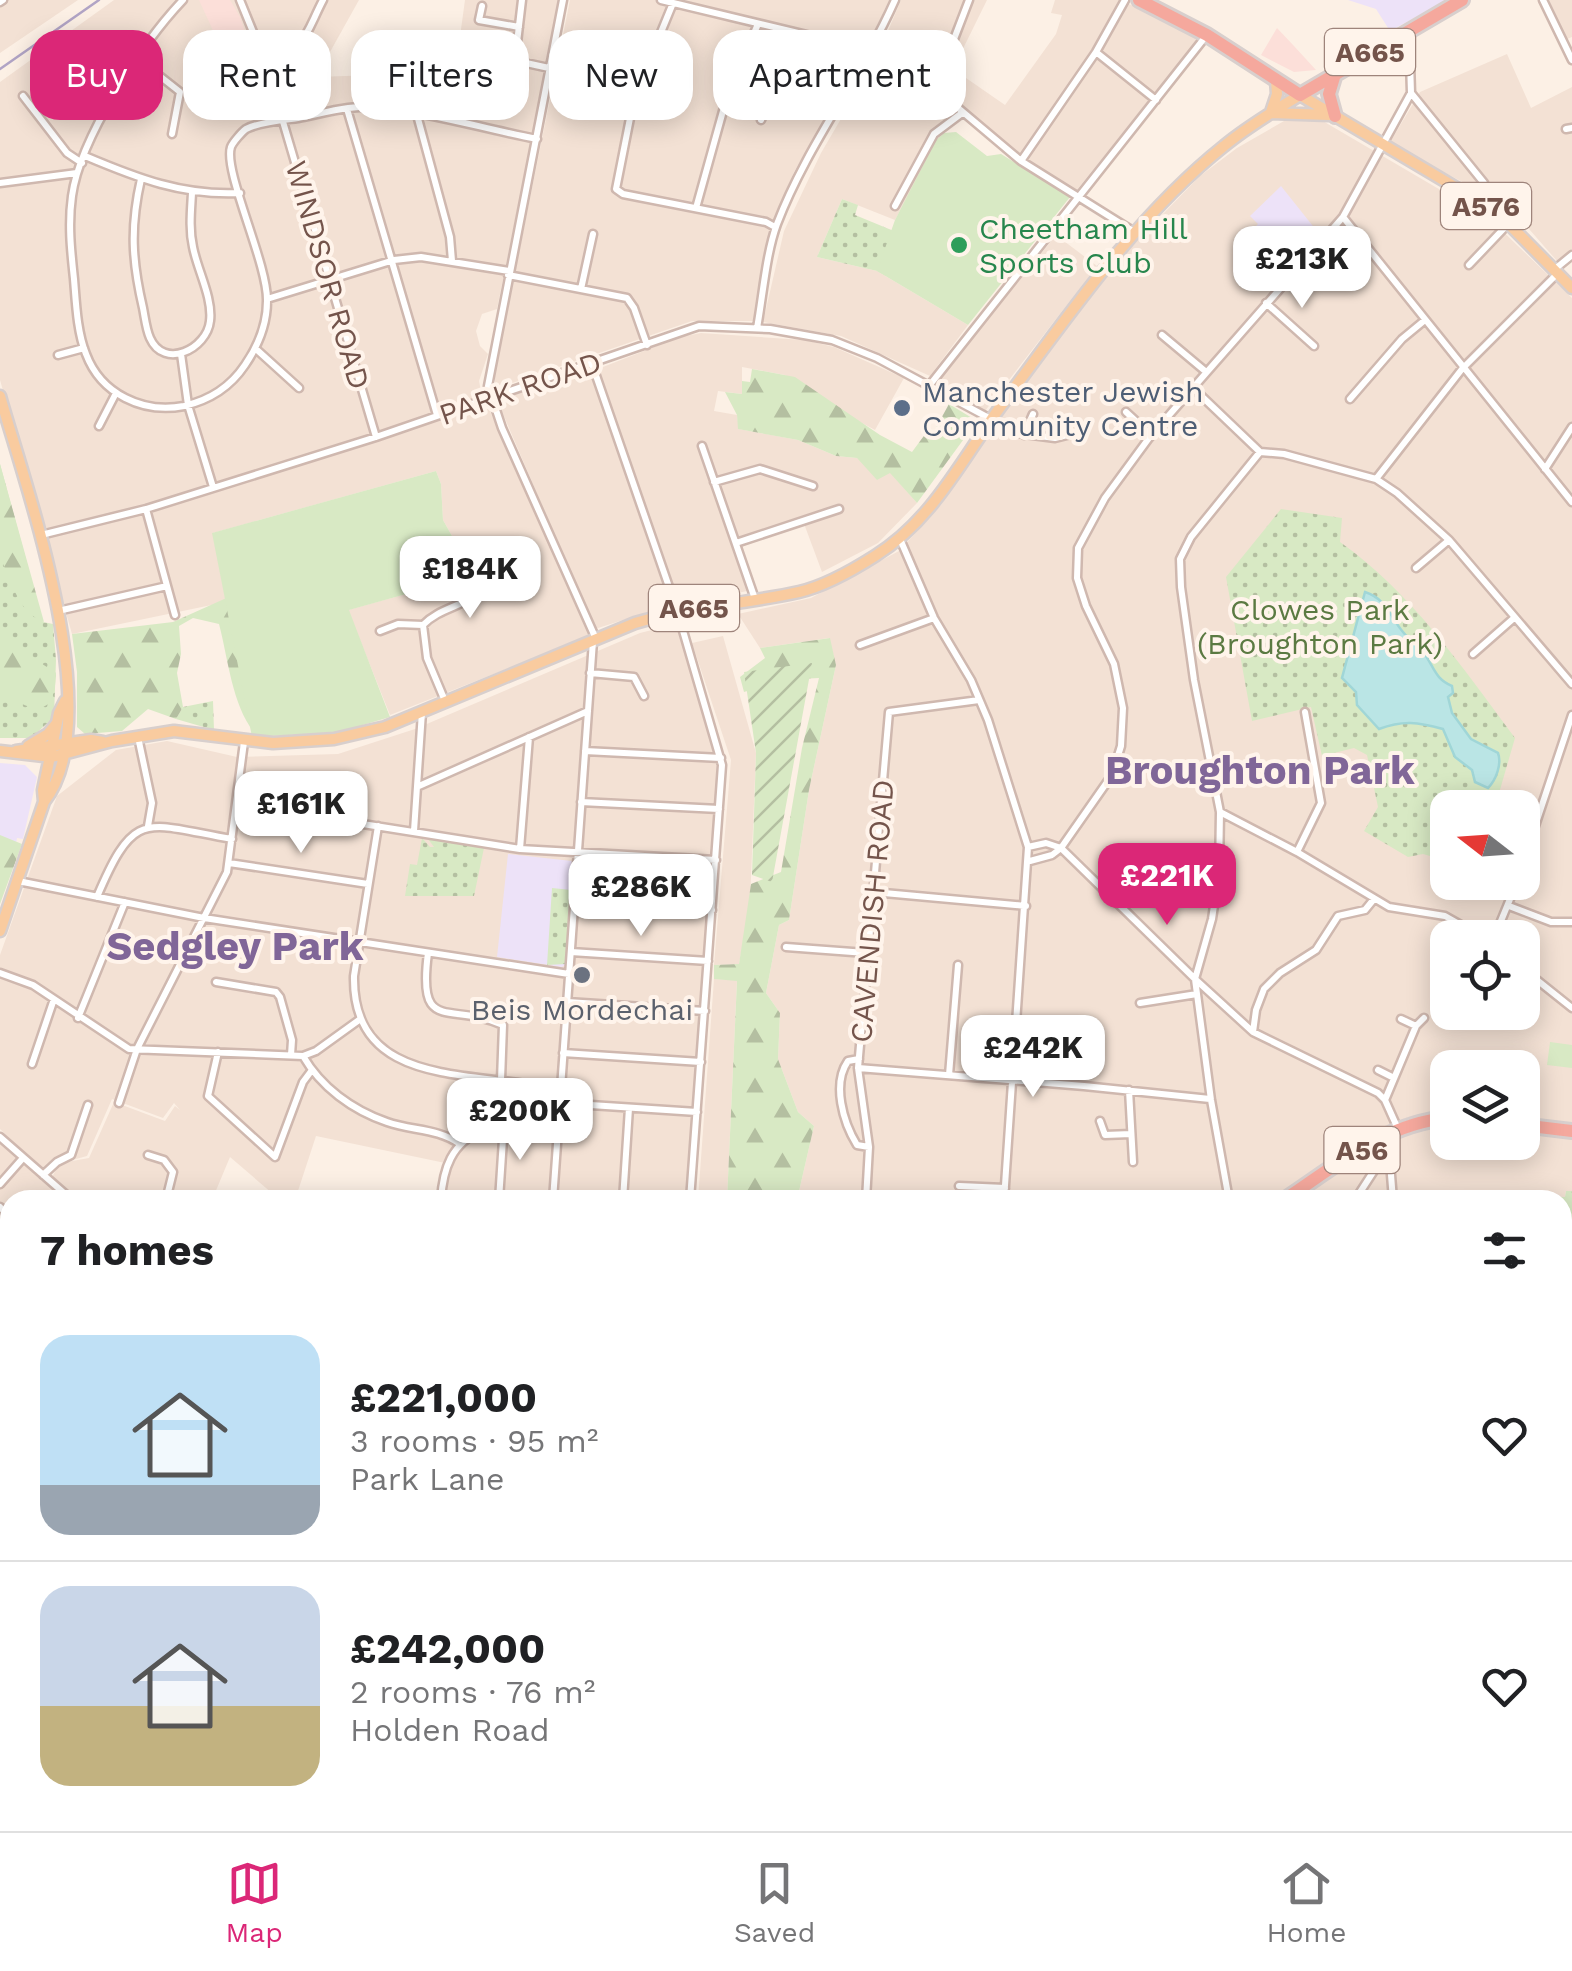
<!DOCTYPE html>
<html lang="en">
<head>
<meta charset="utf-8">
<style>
	body { margin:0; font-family:"Work Sans",sans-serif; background:#f6f6f6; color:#202124; height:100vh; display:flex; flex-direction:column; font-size:38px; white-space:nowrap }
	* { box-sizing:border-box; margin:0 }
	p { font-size:32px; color:#757577 }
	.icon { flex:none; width:55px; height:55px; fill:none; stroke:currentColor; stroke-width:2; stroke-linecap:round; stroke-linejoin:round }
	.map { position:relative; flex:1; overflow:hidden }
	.side { position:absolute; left:0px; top:1190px; width:1572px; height:642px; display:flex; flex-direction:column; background:#fff; border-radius:30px 30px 0 0; box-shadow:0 5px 25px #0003 }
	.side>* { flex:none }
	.guide { position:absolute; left:30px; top:30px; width:1000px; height:90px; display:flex; gap:20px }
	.needle { width:65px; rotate:287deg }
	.tools { position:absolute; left:1430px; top:790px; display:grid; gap:20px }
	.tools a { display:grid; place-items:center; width:110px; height:110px; border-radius:20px; background:#fff; box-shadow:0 5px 25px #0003; font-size:50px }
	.price { position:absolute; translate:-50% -85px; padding:0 22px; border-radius:20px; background:#fff; color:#222; font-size:32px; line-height:65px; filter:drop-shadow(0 2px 5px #0008) }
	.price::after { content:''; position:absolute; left:50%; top:60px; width:30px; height:22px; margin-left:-15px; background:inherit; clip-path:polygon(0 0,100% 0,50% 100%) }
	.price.selected { background:#db2777; color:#fff }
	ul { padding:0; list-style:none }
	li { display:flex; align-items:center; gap:30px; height:250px; padding:0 40px }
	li+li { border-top:2px solid #e0e0e0 }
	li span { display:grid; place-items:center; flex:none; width:280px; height:200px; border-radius:30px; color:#555 }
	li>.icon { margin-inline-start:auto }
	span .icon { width:120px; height:120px; fill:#fffc; stroke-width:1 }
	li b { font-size:42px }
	h2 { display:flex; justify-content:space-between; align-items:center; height:120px; padding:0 40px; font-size:42px }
	.chip { padding:0 35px; border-radius:30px; background:#fff; box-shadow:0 5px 25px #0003; font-size:35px; line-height:90px }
	.chip.selected { background:#db2777; color:#fff }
	.tab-bar { display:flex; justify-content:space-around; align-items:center; height:140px; border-top:2px solid #e0e0e0; background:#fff; font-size:28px; color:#757577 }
	.tab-bar a { display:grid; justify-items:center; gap:5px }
	.tab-bar .selected { color:#db2777 }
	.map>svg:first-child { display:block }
	.residential { fill:#f3e1d4; fill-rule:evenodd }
	.commercial { fill:#fcdfd9 }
	.education { fill:#ede2f8 }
	.grass { fill:url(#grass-dots) }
	.forest { fill:url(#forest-firs) }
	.garden { fill:url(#garden-furrows) }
	.pitch { fill:#d8e9c4 }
	.water { fill:#bae5e5; stroke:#a0d6d7; stroke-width:2.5 }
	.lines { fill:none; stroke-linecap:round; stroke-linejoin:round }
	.street-casing { stroke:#cfb8af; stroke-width:11 }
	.primary-casing { stroke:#d8cfcd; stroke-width:15 }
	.highway-casing { stroke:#d8cfcd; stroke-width:18 }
	.street { stroke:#fff; stroke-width:6 }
	.primary { stroke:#f9cb9f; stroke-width:10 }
	.highway { stroke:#f5a89d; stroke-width:12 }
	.tram { stroke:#b1a4c5; stroke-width:2.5 }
	.leisure-dot { fill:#2e9e5b; stroke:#fff4eb; stroke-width:4 }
	.service-dot { fill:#5c6f8a; stroke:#fff4eb; stroke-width:4 }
	.worship-dot { fill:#6b7280; stroke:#fff4eb; stroke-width:4 }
	.labels { text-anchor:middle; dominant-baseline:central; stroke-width:8; stroke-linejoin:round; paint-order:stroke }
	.shield { fill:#fff4eb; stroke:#9e847b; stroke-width:2.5 }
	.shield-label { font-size:28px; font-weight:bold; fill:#74544b }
	.leisure-label { font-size:30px; fill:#27864d; stroke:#fff4eb; text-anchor:start }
	.street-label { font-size:30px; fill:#74544b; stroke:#fff4eb }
	.service-label { font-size:30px; fill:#4e5e75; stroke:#fff4eb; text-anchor:start }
	.park-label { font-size:30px; fill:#5b7a42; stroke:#fff4eb }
	.worship-label { font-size:30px; fill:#5b616d; stroke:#fff4eb }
	.district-label { font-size:40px; font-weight:bold; fill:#806698; stroke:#fff4eb }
</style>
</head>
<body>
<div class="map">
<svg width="1572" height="1831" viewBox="0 0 1572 1831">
	<defs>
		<pattern id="grass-dots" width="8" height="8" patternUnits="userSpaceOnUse" patternTransform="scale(2.5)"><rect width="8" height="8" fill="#d8e9c4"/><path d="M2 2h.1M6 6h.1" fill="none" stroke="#b4bfa1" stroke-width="1.8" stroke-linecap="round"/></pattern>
		<pattern id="forest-firs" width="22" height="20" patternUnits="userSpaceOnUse" patternTransform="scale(2.5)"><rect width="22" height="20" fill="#d8e9c4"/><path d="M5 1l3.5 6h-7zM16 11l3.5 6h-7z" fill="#b4bfa1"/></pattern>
		<pattern id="garden-furrows" width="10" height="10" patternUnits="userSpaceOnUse" patternTransform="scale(2.5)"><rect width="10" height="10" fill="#d8e9c4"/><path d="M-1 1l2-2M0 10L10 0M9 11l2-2" fill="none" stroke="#b4bfa1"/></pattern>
	</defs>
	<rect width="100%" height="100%" fill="#fcf0e5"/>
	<path class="residential" d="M0,0h78l-78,53z
		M114,0h245l-43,77 87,-3 50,14 12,-88h95l-63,309 -15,5 -6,17 4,15 8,8 -9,27 2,10 109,245 -200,79 -42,-105 112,-31 5,-20 -22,-39 -2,-36 -5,-13 -223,62 13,69 -154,32 -72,-254v-298z
		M570,0h319l-18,39 -77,133 -18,41 -7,23 -15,85h-62l-197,68v-17z
		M901,0h86l-34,69 52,36 51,-71 6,-19 -11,-2 4,-13h65l80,36 -124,155 -59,-37 -50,-42 -8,-11 -29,35 7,5 -42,79 -53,-21 -25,58 60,14 91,54 -38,51 -89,-40 -78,-14 21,-91 37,-78 56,-96z
		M1549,0h23v37l-5,2z
		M1507,54l24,54 41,-21v162l-15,12 -48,-55 -120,-62 31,-52z
		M1291,117h25l174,102 82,79v893h-6l-1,6 -35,-1 -1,4h-732l17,-74 -16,-14 -20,-53 2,-46 -14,-20 13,-68 10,-5 20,-130 27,-125 -7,-27 -69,10 -22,-34 73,-16 88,-47 42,-46 52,-81 127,-166 80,-82 37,-28zM1448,808h74v74h-74zM1448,938h74v74h-74zM1448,1068h74v74h-74z
		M1056,235l41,31 -112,145 -50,-26z
		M701,333l103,7 30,7 70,31 -29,52 -39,-21 -51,-34 -43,-8v27l-24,-3 -4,20 23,4 2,14 59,11 38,16 21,2 33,14 27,31 -39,40 -56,29 -19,-51 -64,27 8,43 -96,20 -56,18 -98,-229 93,-28 90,-35z
		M676,624l41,131 -4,105 -27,340h-240l4,-36 -134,-28 -21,64h-15l-50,-43 -18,43h-133l-27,-23 8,-14 -11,13 -49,-47v-174l57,-159 59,-46 51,-9 70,16 101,-3 77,-25 225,-96zM112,1099l51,19 11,-15 6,7 -5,-4 -10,15 -51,-19 -25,56 -28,5 26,-7z
		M723,636l33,117 -6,150 -11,61 -25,1 17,-205 -39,-117z
		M714,979l23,1 -10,220h-29z
		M0,1140l65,60h-55v318l-10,3z
		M0,1619l10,12v191h205v9h-215z
		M530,1822l168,1 -2,8h-164l-4,-3z
		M1067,1823h98l-3,8h-97z"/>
	<path class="commercial" d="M199,0h31l10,17 21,62 -29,10 -2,-6 3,-2 -11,-31z
		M1277,28l17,18 22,24 -22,2 -33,-17z"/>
	<path class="education" d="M1348,0h100l-58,31 -14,-22z
		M1281,186l39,49 -46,50 -37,-38 21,-23 -8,-8z
		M0,763l25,2 12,12 -14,62 -6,-1 -1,6h-16z
		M508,854l64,7 -6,103 -4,3 -65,-10z
		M939,1823h128l-2,7 -10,1z"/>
	<path class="grass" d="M842,199l16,6 -3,10 51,21 -20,40 -9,-5 -60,-14z
		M0,464l43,158 10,2 3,36 -2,57 -23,21h-31z
		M1281,509l61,9 -2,24c72,51 123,126 175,196l-20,69 -47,1 -1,53 -24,-7 -15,3 -44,-26 14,-24 -11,-52 -13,-7 -32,8 -11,-49 -59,14 -26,-144z
		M213,701l1,29 -38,-11 7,-12z
		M422,838l8,9h4l-6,-8 56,9 -10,48h-69l5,-32 7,1z
		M552,888l19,2 -5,74 -19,1z
		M1572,1491v340h-35l-5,-8 30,-1v-315z
		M10,1545v64l-10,-12v-50z
		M721,1822l208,1 -1,8h-209z
		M215,1823l304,-1 13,9h-317z
		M1327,1823h152l5,8h-157z"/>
	<path class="forest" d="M752,369l43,8 85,58 32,17 14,-19 6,2 17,-31 28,17 -60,82 -27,-30 -13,7 -20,-22 -21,-2 -38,-16 -60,-11 -1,-14 -12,-23 17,2v-13l8,1z
		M0,464l44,158c-26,-10 -30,-36 -41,-58l-3,6z
		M233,595l21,137c-22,-27 -26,-74 -35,-108l-26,-6 -14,8 2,28 -4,19 6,34 -7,12 -28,-10 -26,22 -37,3 -8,-7v-55l-5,-38 101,-12z
		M0,628l30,28 26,17c-1,38 -16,44 -46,24l-10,7z
		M830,638l6,27 -27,125 -20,130 -10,5 -13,68 14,20 -2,46 20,53 16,14 -17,74h-70l10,-219 -23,-2v-14l25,-1 12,-80 30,-12 21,-124 17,-70 -38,2 -37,12 -4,-15 25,-19 -5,-10z
		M0,835l22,9 -22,60z
		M1566,1191h6v223l-9,26 -1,-240h-33v-4l36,1z
		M1572,1491v96l-9,26 -1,-106z
		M1165,1822l162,1v8h-165z"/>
	<path class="garden" d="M812,663l-40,219 -20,-7 4,-122 -12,-81z"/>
	<path class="pitch" d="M956,132l31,24 14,-2 69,43 -102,128 -91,-54 18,-51 41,-80 8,-7z
		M436,471l5,13 2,36 22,39 -5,20 -111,31 41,107 -51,15 -87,5 -40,-204z
		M1550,1042l22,3v23l-25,-3z
		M938,1823h1l108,8h-109z"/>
	<path class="water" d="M1365,592c22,7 25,25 38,40 7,9 18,16 23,24 9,14 10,23 26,30l1,7 -5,4 4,16 19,26 27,14c4,11 -2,27 -10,35l-13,-6 -3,-12 -17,-13 -12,-28c-25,-7 -40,-9 -64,0l-22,-24 -1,-13 -14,-14z
		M1572,1414v77l-9,16v-67z"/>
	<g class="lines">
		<defs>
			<path id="street" d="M183,0c-40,42 -103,138 -111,196 -4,28 -1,55 2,83 2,24 3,53 12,75 15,40 57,60 98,52 26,-6 47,-20 61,-41 13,-19 22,-41 22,-64 1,-37 -44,-130 -36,-154 2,-5 11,-15 15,-18 13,-7 37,-9 52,-11 26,-5 56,-14 82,-11 52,6 105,22 157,32
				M240,0l26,64 110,373
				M522,0l-6,51 10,12 23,5
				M563,0l-75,386 14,42 94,211
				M661,0l200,48 6,5
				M969,0l-23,60 11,47 64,54 115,72
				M1543,0l29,60
				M0,2l3,-2
				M673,3l-39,95 -18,91 7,5 143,28 9,5
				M482,6l-3,14 40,7
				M1096,52l60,48
				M81,57l33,39
				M137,58l43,34 -8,42
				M266,64c40,-14 39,-29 57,-64
				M1411,93l73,90v15l-3,5
				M23,96l44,57 15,10
				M347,109l90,306
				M417,115l33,122 2,24
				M761,120l20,-48 -3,-8 7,-34
				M1566,129l6,-1
				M85,156c52,22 98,40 155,37
				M1021,161l75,-109 29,-52
				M141,179c-11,48 -9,82 2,129 2,10 3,21 7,30 14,32 57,11 60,-17 3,-23 -13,-52 -17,-74 -4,-18 -2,-36 -1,-54
				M0,183l77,-10
				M895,206l39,-72 28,-21
				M696,208l32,-115 30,-69
				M1343,217l229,285
				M1469,265l40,-42
				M1555,269l17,-14
				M508,275l119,23 7,10 13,37
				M581,289l12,-55
				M267,299l127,-39 27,-3 88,14
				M1266,303l48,43
				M757,328c6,-33 9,-74 20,-104 30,-79 84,-147 118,-224
				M1162,335l43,36
				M256,349l43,39
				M181,354l7,51 25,82
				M58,355l26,-7
				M592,364l85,246 45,155 -32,435
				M929,386l277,-350
				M1192,387l68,65 24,2 92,25 21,14 52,47 123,144
				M1350,399l52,-60 23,-19
				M1126,412l25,23
				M99,426l17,-33
				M1024,435l9,-21
				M702,446l53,153
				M1545,469l27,-42
				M1376,479l86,-110 95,-95
				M714,482l46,-13 53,17
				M146,509l29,106
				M41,535l105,-26 230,-72 323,-111 71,3 62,11 45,18 140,75 38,5 16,-4
				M900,539l34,79 37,62 17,40 40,127 -24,353
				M736,543l103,-34
				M1416,568l33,-28
				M58,611l109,-25
				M423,625c18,-19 45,-18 64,-40
				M380,631l18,-7 25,1 4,33 18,43
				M860,645l74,-27
				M1473,654l41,-36
				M590,673l44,4 10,19
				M138,737l14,66 -4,23
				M585,751l136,7
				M419,786l169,-75
				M581,802l138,7
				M237,804l283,45 196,11
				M1220,812l77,40 92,55 56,9 39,22
				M378,826l-24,150c-2,102 97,96 171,108l12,15
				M414,831l8,-119
				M1028,847l18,-4 15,5 134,131 58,53 125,61 7,7 13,29
				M520,849l9,-112
				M1297,852l24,-49 -16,-91
				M1030,861l22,-6 9,-7 51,-73 9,-29 2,-38 -9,-44 -28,-58 -9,-28 1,-30 27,-50 44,-60 194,-221 68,-124 -2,-64
				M229,863l139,21
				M1522,865l50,-150
				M18,881l186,37 365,56
				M873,892l153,14
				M97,897c38,-90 48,-73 135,-58
				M574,900l138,10
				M1509,906l42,16h21
				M1494,938l23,-56
				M786,947l80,6
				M571,952l137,9
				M428,953c-11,83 22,48 75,72l-2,55
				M1522,968l50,40
				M0,973l33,12 96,64 174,7 13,-5 43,-31
				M216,982l60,10 4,5 12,43 -1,15
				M567,1002l138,9
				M1140,1003l57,-9
				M78,1018l47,-116
				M1401,1019l15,7
				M1253,1032l3,-22 8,-21 16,-16 36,-23 22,-34 27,-6 9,-11
				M218,1052l-10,44 67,61 28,-75 9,-12
				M563,1053l138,9
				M303,1056c18,31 49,54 84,66 26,9 50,6 73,22
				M859,1059l-11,2c-16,23 -5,61 9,84l12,2
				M32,1064l22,-65
				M858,1068l226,18 126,13
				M1378,1070l16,8
				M949,1075l9,-110
				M1129,1090l4,72
				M1385,1100l31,-74 8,-8
				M119,1103l18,-54 90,-177 17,-130
				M560,1103l137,9
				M1100,1121l5,14 26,-1
				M0,1137l72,63
				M1388,1137l5,63
				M148,1155l16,5 9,12 -7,28
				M43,1175l14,-13 14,-7 17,-50
				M0,1184l23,-26
				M959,1186l46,2
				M441,1200c2,-31 10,-57 42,-70 7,-2 16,-3 23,-6 27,-13 17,-25 54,-27
				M499,1200l5,-76
				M553,1200l40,-559
				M623,1200l6,-92
				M866,1200l3,-53 -11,-79 31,-356 90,-12
				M1229,1200l-18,-100 -16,-121 17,-60 7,-47 1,-60 -26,-132 -13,-93 -1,-28 11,-22 69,-85
				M1355,1200l35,-54
				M0,1207l10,10
				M0,1280l10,6
				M0,1354l10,18
				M0,1460l10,-2
				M0,1684l10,10
				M8,1785l2,-74
				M541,1822l11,9
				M1121,1822l33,9
				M145,1824l33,3
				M631,1831l1,-9
				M693,1831l3,-9
				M931,1831l1,-9
				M1071,1831l2,-9"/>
			<path id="primary" d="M1271,112l6,-18 -1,-14
				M1271,113l58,2
				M0,396c27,95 109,323 44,406l-44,129
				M28,746l20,-12 9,-11
				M0,751l52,6 60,-16 62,-10 99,12 61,-4 51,-12 250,-104c54,-16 109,-19 164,-31 26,-6 54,-22 76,-36 58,-36 87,-97 126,-150 67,-90 135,-190 223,-260 24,-20 50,-35 76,-51l197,117 75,76
				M16,751l75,-11 12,2
				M44,801l-1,-11 16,-77 6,-12
				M0,1610l10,12
				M144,1831l1,-9"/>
			<path id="highway" d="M1139,0l68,35 93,60 162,-95
				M1335,116l-6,-22 6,-20
				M1522,1125l50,6
				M1284,1200c50,-33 101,-77 164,-82
				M0,1526l10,-2
				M0,1539l10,-2"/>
		</defs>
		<use href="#street" class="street-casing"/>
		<use href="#primary" class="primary-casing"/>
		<use href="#highway" class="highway-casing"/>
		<use href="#street" class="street"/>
		<use href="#primary" class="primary"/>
		<use href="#highway" class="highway"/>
		<path class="tram" d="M0,69l99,-69"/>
	</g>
	<circle class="leisure-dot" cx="959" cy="245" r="10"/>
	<circle class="service-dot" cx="902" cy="408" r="10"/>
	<circle class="worship-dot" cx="582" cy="975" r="10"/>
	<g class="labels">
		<g class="shield">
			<rect x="1325" y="29" width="90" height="46" rx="8"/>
			<rect x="1441" y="183" width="90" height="46" rx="8"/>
			<rect x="649" y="585" width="90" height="46" rx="8"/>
			<rect x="1324.5" y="1127" width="75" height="46" rx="8"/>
		</g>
		<g class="shield-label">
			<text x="1370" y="52">A665</text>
			<text x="1486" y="206">A576</text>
			<text x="694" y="608">A665</text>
			<text x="1362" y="1150">A56</text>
		</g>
		<g class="leisure-label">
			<text x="979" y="228">Cheetham Hill<tspan x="979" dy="34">Sports Club</tspan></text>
		</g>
		<g class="street-label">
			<text transform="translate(328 275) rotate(74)">WINDSOR ROAD</text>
			<text transform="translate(520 388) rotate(-19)">PARK ROAD</text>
			<text transform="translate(872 911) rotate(-85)">CAVENDISH ROAD</text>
		</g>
		<g class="service-label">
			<text x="922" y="391">Manchester Jewish<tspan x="922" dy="34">Community Centre</tspan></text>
		</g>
		<g class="park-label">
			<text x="1320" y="609">Clowes Park<tspan x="1320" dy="34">(Broughton Park)</tspan></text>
		</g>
		<g class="worship-label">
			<text x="582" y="1009">Beis Mordechai</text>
		</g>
		<g class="district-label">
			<text x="1260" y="770">Broughton Park</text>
			<text x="235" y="946">Sedgley Park</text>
		</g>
	</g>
</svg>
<div class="tools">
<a><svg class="needle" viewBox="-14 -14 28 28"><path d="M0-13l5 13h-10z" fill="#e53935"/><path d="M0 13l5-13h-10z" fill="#757577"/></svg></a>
<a><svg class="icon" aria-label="locate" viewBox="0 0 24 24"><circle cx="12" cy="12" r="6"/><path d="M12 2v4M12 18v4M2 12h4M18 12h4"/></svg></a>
<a><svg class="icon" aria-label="layers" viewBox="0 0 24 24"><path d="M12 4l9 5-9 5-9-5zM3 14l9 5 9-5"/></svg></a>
</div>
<b class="price" style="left:1302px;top:311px">£213K</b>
<b class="price" style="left:470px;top:621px">£184K</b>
<b class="price" style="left:301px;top:856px">£161K</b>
<b class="price selected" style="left:1167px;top:928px">£221K</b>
<b class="price" style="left:641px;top:939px">£286K</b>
<b class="price" style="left:1033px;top:1100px">£242K</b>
<b class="price" style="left:520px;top:1163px">£200K</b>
<div class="guide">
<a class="chip selected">Buy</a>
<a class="chip">Rent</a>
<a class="chip">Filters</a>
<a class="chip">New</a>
<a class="chip">Apartment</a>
</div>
<section class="side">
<h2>7 homes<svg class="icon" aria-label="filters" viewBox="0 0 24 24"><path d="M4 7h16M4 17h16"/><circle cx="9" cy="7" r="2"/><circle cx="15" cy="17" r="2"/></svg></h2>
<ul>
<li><span style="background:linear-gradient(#bfe0f5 75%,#9aa5b1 0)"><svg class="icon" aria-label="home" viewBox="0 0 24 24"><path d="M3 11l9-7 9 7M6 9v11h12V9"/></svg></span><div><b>£221,000</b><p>3 rooms · 95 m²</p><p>Park Lane</p></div><svg class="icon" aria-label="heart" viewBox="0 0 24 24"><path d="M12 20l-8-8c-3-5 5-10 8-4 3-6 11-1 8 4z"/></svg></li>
<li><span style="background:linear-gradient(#c9d6e8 60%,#c2b280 0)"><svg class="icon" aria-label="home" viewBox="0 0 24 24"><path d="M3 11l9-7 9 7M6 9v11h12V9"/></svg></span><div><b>£242,000</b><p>2 rooms · 76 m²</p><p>Holden Road</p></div><svg class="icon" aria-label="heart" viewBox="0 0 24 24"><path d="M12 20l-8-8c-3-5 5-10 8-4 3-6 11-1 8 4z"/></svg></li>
</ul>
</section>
</div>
<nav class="tab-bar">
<a class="selected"><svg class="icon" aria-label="map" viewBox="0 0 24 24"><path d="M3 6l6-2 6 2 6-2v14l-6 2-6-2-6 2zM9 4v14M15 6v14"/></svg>Map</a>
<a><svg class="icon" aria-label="saved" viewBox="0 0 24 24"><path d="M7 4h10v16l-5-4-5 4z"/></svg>Saved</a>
<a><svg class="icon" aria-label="home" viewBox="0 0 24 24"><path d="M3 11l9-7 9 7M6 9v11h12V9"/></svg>Home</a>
</nav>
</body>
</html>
